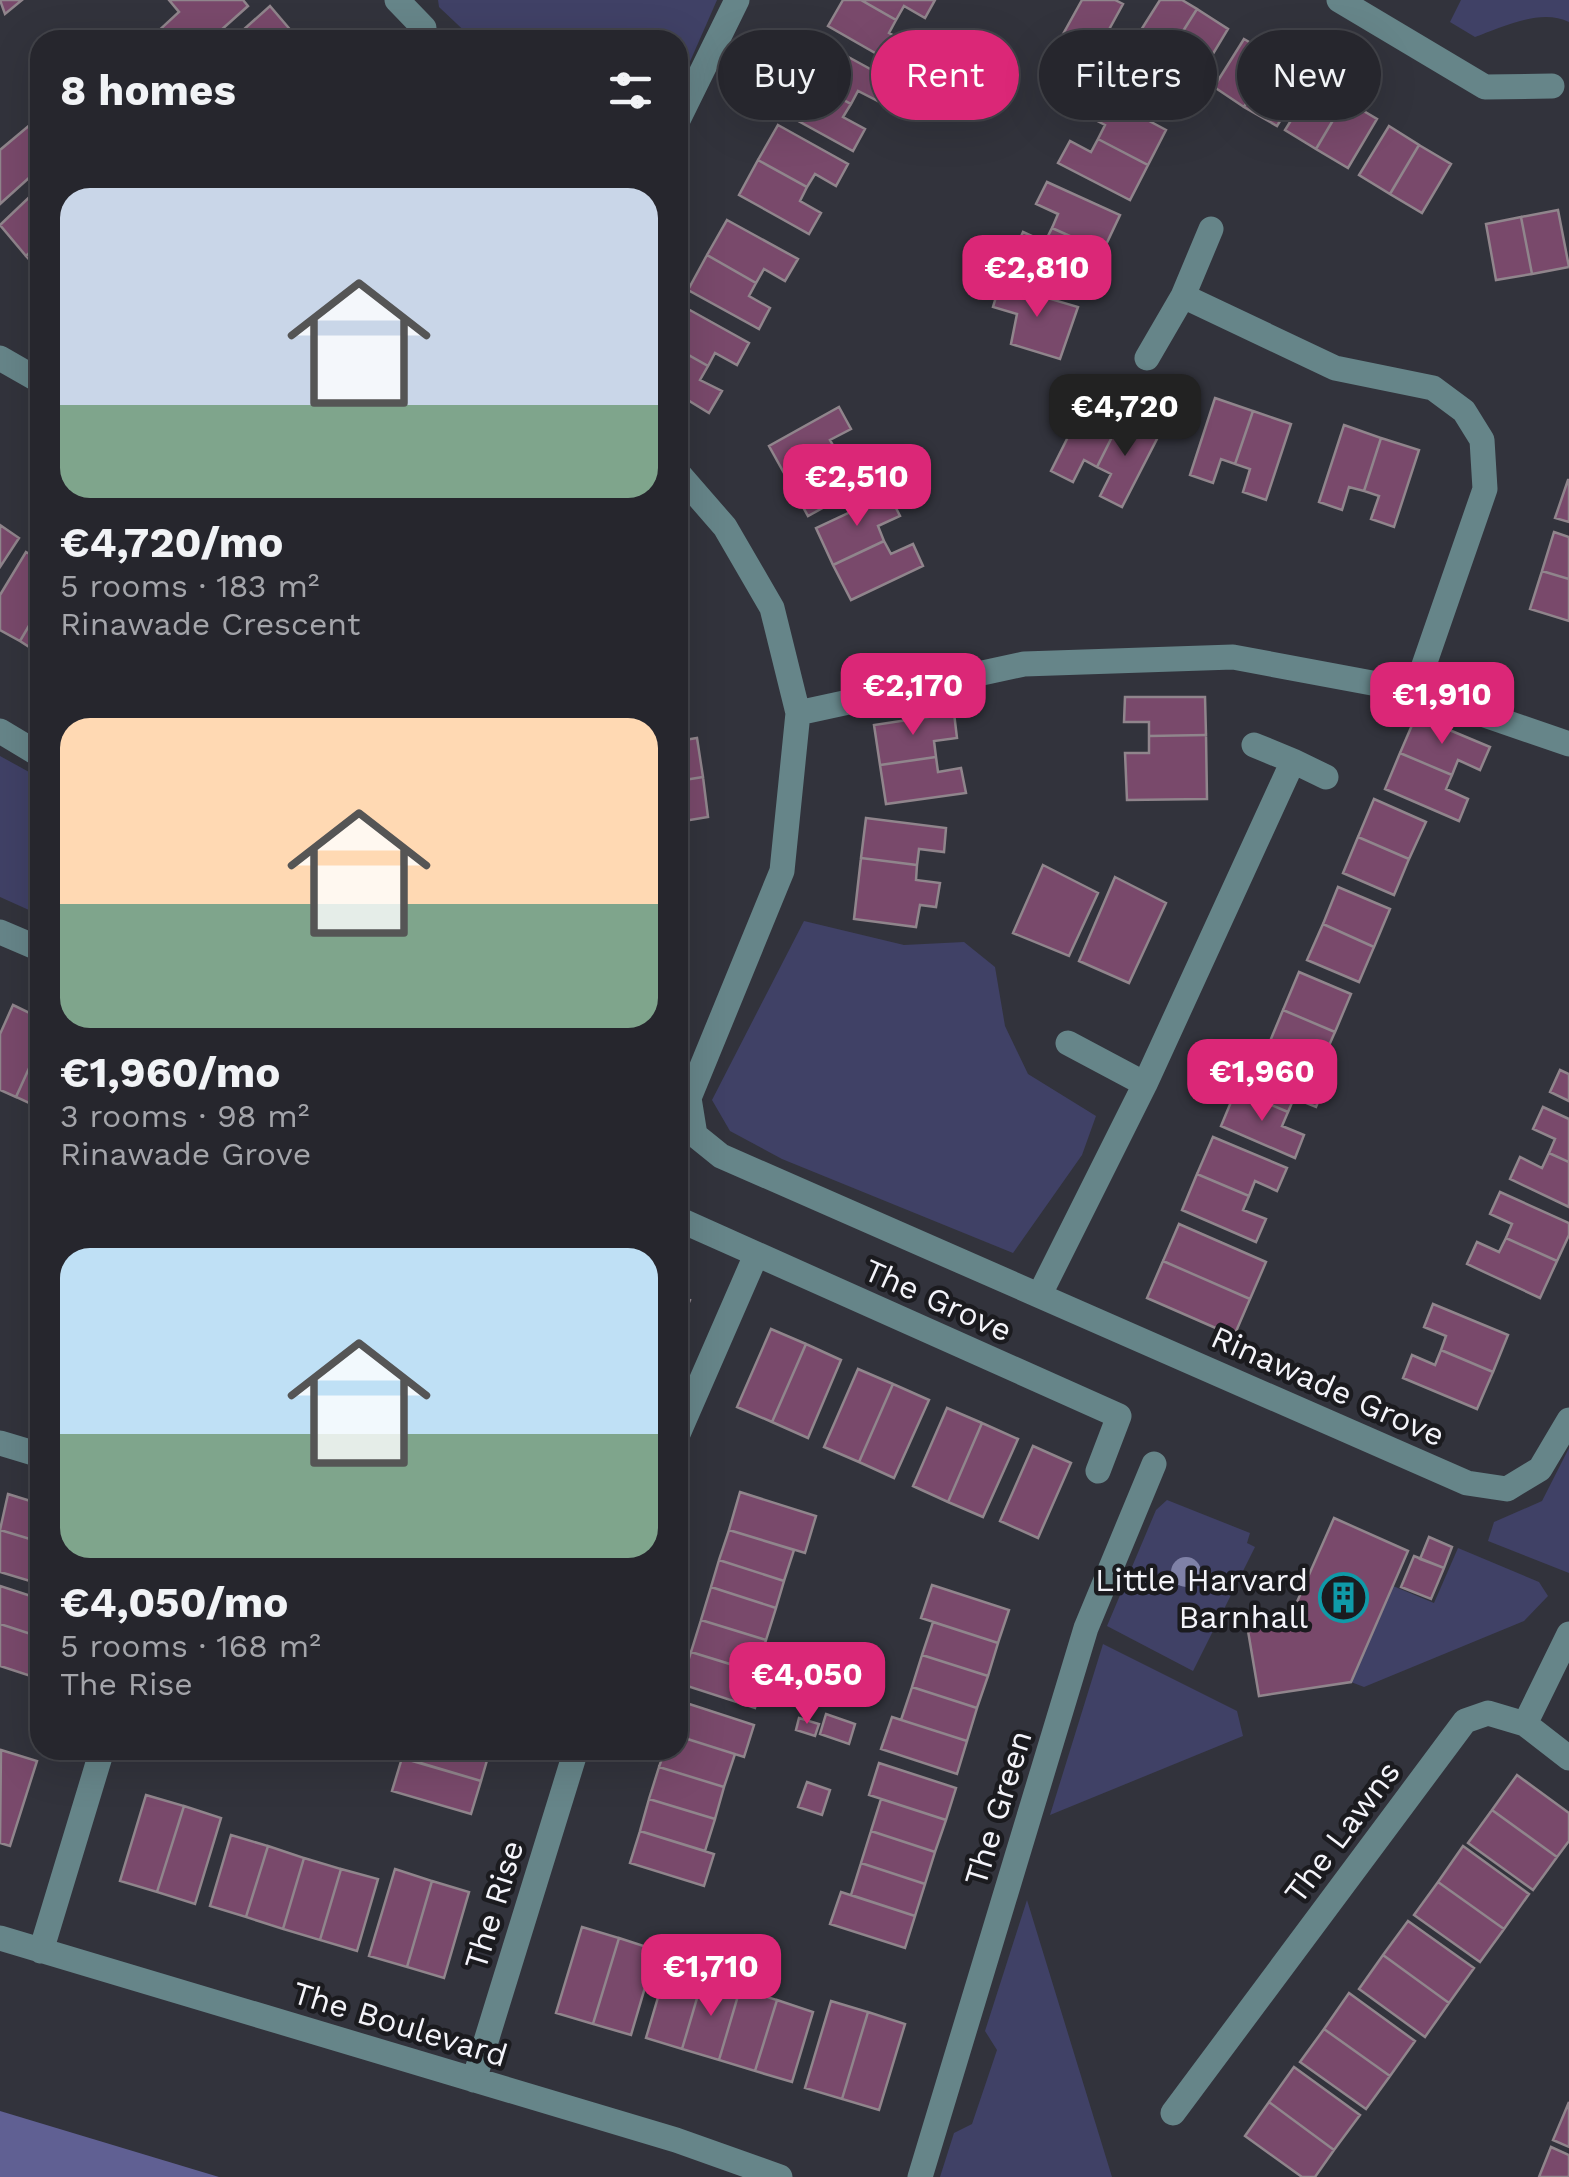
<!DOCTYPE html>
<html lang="en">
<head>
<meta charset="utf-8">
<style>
	body { margin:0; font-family:"Work Sans",sans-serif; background:#2e2e35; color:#f1f3f6; height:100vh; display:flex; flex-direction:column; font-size:38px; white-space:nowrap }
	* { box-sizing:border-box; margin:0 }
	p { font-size:32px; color:#a4a5aa }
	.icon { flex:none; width:55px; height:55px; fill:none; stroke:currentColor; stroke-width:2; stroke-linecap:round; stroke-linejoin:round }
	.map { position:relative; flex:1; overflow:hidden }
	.sheet { position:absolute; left:30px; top:30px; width:658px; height:1730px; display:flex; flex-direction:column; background:#26262d; border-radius:30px; box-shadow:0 10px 40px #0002,0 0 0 2px #424349 }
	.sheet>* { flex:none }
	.hud { position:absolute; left:718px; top:30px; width:700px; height:90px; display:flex; gap:20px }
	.price { position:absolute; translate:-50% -85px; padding:0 22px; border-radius:20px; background:#db2777; color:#fff; font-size:32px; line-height:65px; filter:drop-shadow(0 2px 5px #0008) }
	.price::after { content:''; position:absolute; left:50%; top:60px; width:30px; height:22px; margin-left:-15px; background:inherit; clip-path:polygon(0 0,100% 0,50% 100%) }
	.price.active { background:#222; color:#fff }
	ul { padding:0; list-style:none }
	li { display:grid; align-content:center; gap:20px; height:530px; padding:0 30px }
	li span { display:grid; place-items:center; height:310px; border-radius:30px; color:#555 }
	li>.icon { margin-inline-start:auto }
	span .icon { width:180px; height:180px; fill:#fffc; stroke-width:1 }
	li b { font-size:42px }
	h2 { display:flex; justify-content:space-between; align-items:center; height:120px; padding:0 30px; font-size:42px }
	.tag { padding:0 35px; border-radius:45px; background:#26262d; box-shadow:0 10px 40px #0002,0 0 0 2px #424349; font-size:35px; line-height:90px }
	.tag.active { background:#db2777; color:#fff }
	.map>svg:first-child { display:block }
	.green { fill:#404166 }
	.forest { fill:#606093 }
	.building { fill:#79496b; stroke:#90858c; stroke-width:2.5 }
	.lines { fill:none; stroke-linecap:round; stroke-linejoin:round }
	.minor { stroke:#668589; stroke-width:25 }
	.tree { fill:#7f81a7 }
	.labels { text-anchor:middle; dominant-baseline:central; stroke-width:9; stroke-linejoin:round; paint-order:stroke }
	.street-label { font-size:32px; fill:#f4f4fa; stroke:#1b1b1f }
	.poi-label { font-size:32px; fill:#f4f4fa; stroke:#1b1b1f; text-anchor:end }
</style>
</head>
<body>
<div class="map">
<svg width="1569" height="2177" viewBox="0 0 1569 2177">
	<rect width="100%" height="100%" fill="#32333c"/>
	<path class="green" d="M438,0h279l-39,89v-49h-204l-35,-33z
		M1461,0h108v22c-28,-14 -67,5 -94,15l-25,-15z
		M0,756l40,22v137l-40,-18z
		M804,921l100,24 60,-3 31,25 10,59 23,48 68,42 -14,39 -69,98 -231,-94 -52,-28 -18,-31z
		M1569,1448v125l-81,-32 6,-19 48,-21z
		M1167,1500l83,33 -3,10 8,4 -62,124 -86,-45 49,-116z
		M1458,1548l81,34 9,14 -24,25 -160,66 -13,-5 42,-96 41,17z
		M1103,1644l134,67 6,25 -193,79z
		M1027,1900l85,277h-172l14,-44 18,-9 25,-74 -12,-19z"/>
	<path class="forest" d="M0,2111l219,66h-219z"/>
	<path class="building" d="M0,0h22l-17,14z
		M169,0h74l5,6 -38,34h-50l-5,-6 24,-22z
		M843,0h18l35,20 -7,13 21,11 -12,22 -70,-40z
		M861,0h74l-10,18 -21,-12 -8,14z
		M1082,0h33l8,4 -28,51 -33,-19z
		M1160,0h22l15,9 -31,49 -30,-20z
		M270,6l29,34h-67z
		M1197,9l31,20 -29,48 -33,-19z
		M1244,39l31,18 -31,50 -30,-20z
		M821,42l71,39 -12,21 -22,-11 -7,13 -50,-27z
		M1275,57l32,20 -30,49 -33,-19z
		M801,77l50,27 -8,13 22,12 -12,22 -71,-39z
		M1315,82l30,18 -29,49 -31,-19z
		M1095,92l71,38 -18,35 -50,-26 7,-14 -21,-11z
		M1345,100l32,19 -29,49 -32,-19z
		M31,124l9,10v34l-40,36v-54z
		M778,125l70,39 -12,22 -21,-12 -8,13 -49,-27z
		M1389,126l30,19 -29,49 -31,-19z
		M1098,139l50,26 -18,35 -72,-37 12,-22 21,11z
		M1419,145l32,19 -29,49 -32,-19z
		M758,160l49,27 -7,14 21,12 -12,21 -70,-39z
		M1047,182l73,33 -17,36 -51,-23 6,-14 -22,-10z
		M40,187v56l-14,13 -26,-31z
		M1558,210l11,57 -37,7 -11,-57z
		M1521,217l11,57 -36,6 -10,-56z
		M727,220l71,39 -13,22 -21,-12 -8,14 -49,-28z
		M1052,228l51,23 -17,37 -73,-33 10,-23 22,10z
		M40,243v28l-14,-15z
		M707,255l49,28 -7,13 21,12 -11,21 -71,-39z
		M1000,284l78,23 -18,52 -49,-15 6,-30 -24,-7z
		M679,304l70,39 -12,22 -22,-12 -7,13 -30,-17z
		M678,349l30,17 -8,14 22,11 -13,22 -31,-19z
		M1215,398l38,13 -18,53 -14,-5 -8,24 -23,-8z
		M1087,399l35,18 -25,50 -13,-7 -11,22 -22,-11z
		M839,407l12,22 -21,11 8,14 -49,28 -20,-36z
		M1253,411l38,13 -25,76 -23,-8 7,-23 -15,-5z
		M1122,417l37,18 -37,72 -22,-11 11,-22 -14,-7z
		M1344,425l37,13 -17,53 -15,-4 -7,23 -23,-8z
		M1381,438l38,12 -25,77 -23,-8 8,-23 -15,-5z
		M838,454l7,13 21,-11 13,21 -71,39 -19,-34z
		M1568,480h1v42l-14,-4z
		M889,494l11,22 -22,10 6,15 -51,24 -17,-37z
		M0,525l19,13 -19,29z
		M1554,532l15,5v42l-27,-8z
		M884,541l7,13 22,-10 10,22 -72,34 -18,-35z
		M26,552l14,8 -5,25 5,3v19l-20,34 -20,-11v-35z
		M1542,571l27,8v42l-39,-12z
		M40,607v47l-20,-13z
		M1125,697h80l1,38 -57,1v-14h-25z
		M954,713l3,25 -23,3 2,16 -56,8 -6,-40z
		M1416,716l74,31 -10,23 -22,-10 -6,15 -52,-22z
		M1206,735l1,64 -80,1 -2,-47h24v-17z
		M697,738l6,39 -25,4v-40z
		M1400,753l52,22 -6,14 22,10 -9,22 -74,-32z
		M936,757l2,15 23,-4 5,25 -80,11 -6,-39z
		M703,777l5,40 -30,5v-41z
		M1374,799l52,23 -17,37 -51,-22z
		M866,818l80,10 -2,24 -25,-3 -2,16 -56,-7z
		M1358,837l51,22 -15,36 -51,-22z
		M861,858l56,7 -1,15 24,3 -4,24 -16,-2 -4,22 -62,-8z
		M1043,865l55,28 -29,63 -56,-23z
		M1115,877l51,26 -37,80 -50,-22z
		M1338,887l52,22 -16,38 -51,-23z
		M1323,924l51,23 -15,35 -52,-22z
		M1299,972l52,22 -16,38 -52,-22z
		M13,1005l27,13v26l-24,53 -16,-7v-56z
		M1283,1010l52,22 -16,36 -51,-22z
		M40,1044v64l-24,-11z
		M1252,1053l74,31 -10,23 -22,-9 -6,14 -52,-22z
		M1560,1070l9,4v27l-19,-9z
		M1236,1090l52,22 -6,14 22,9 -9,23 -74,-32z
		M1543,1107l26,12v43l-20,-9 6,-14 -22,-10z
		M1213,1137l74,31 -10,23 -22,-10 -6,15 -52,-22z
		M1549,1153l20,9v45l-59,-28 10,-22 22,11z
		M1197,1174l52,22 -6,14 23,9 -10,23 -74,-32z
		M1500,1192l69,31v12l-12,26 -51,-23 6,-14 -22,-10z
		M1179,1224l87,38 -16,37 -87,-38z
		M1506,1238l51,23 -17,37 -73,-34 10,-22 22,10z
		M1163,1261l87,38 -16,37 -87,-38z
		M678,1294l12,6 -12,27z
		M1433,1304l75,31 -15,37 -52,-22 5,-14 -22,-9z
		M771,1329l35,15 -34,78 -35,-15z
		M806,1344l35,16 -33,78 -36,-16z
		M1441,1350l52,22 -16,37 -74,-31 9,-23 23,10z
		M858,1369l35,15 -34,78 -35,-15z
		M893,1384l36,16 -35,78 -35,-16z
		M947,1408l35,15 -34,79 -35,-16z
		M982,1423l36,16 -35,78 -35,-15z
		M1033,1446l38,17 -33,75 -38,-17z
		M740,1492l76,24 -11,37 -76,-23z
		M8,1494l32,10v38l-40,-12z
		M1334,1518l74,33 -57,131 -92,14 -13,-77 47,-8z
		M0,1530l40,12v42l-40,-12z
		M729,1530l65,20 -10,31 -65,-21z
		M1429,1537l23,10 -8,21 -24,-9z
		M1414,1556l30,12 -13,31 -30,-12z
		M719,1560l65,21 -8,27 -65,-21z
		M932,1585l77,25 -11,33 -77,-25z
		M0,1586l40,13v38l-40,-13z
		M711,1587l65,21 -10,32 -65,-20z
		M701,1620l65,20 -10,32 -65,-20z
		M933,1622l65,21 -10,33 -66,-21z
		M0,1624l40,13v42l-40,-13z
		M691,1652l74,23 -10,33 -74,-24z
		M922,1655l66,21 -11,32 -65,-21z
		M840,1667l22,7 -7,23 -22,-8z
		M912,1687l65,21 -10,33 -66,-21z
		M680,1701l74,24 -10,32 -66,-21z
		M826,1714l29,10 -6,20 -29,-10z
		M892,1717l75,24 -10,33 -76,-25z
		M799,1718l20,6 -4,12 -19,-6z
		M678,1736l57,18 -11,33 -65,-20 6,-17h13z
		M1,1750l36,11 -27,85 -10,-3z
		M418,1750h72l-9,31 -67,-20z
		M402,1758l79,23 -10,33 -79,-23z
		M879,1763l77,25 -10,32 -77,-25z
		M659,1767l65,20 -9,32 -66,-20z
		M1517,1775l52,38v28l-12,16 -65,-47z
		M807,1782l23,8 -8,25 -24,-8z
		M146,1795l38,11 -27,86 -37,-11z
		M649,1799l66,20 -10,32 -65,-20z
		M881,1799l65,21 -11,32 -64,-21z
		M184,1806l37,12 -26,86 -38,-12z
		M1492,1810l65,47 -24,33 -65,-47z
		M640,1831l74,23 -10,32 -74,-23z
		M871,1831l64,21 -10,32 -64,-21z
		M231,1835l37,11 -22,71 -36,-11z
		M268,1846l36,12 -21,71 -37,-12z
		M1463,1846l66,48 -25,35 -66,-47z
		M304,1858l37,11 -21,71 -37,-11z
		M861,1863l64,21 -10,32 -64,-21z
		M341,1869l37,10 -21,72 -37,-11z
		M395,1869l37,12 -25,86 -38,-11z
		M432,1881l37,11 -25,86 -37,-11z
		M1438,1882l66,47 -24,33 -66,-47z
		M841,1892l74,24 -10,32 -75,-24z
		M1408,1921l66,47 -25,35 -66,-48z
		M582,1927l37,11 -26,86 -37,-11z
		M619,1938l37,12 -25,85 -38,-11z
		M1383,1955l66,48 -24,34 -66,-48z
		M667,1967l36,11 -21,71 -36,-11z
		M703,1978l37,11 -21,71 -37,-11z
		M740,1989l37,11 -22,71 -36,-11z
		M1349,1993l66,48 -25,35 -66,-47z
		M777,2000l36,12 -21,70 -37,-11z
		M831,2001l37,11 -26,87 -37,-11z
		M868,2012l37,12 -26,86 -37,-11z
		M1324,2029l66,47 -24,33 -66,-47z
		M1294,2067l66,48 -26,35 -65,-48z
		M1269,2102l65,48 -19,27h-13l-57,-41z
		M1569,2102v45l-16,-7z
		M1551,2147l18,8v22h-30z"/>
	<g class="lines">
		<path class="minor" d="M397,0l27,28
			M1339,0l146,87 67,-1
			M678,120l59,-120
			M1183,296l152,72 98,20 31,23 18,29 3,49 -70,202
			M0,358l40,23
			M1147,358l36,-62 28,-67
			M678,473l47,54 47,81 26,105 -16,158 -93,227 6,37 26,21 746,327 40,6 33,-20 29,-49
			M798,713l226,-49 209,-7 182,34 154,53
			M0,731l40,24
			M1254,745l39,16
			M0,932l40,17
			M1068,1043l77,41
			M678,1219l441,197 -21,55
			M1040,1294l105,-210 148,-323 33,16
			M678,1434l78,-179
			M0,1443l40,12
			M1525,1724l44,34
			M0,1938l676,202 104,37
			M41,1951l61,-201
			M474,2080l102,-330
			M1173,2113l292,-392 23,-8 37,11 44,-90
			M920,2177l166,-549 68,-164"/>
	</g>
	<circle class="tree" cx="1186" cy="1572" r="15"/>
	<defs>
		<symbol id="building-ring" viewBox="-11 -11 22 22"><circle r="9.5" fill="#1b1b1f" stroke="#0f9aa8" stroke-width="1.5"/><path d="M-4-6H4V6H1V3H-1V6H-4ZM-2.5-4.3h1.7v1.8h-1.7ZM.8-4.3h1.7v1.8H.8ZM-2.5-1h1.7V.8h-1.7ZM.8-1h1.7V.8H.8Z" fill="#0f9aa8"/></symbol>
	</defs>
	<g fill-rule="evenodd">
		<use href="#building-ring" x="1316" y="1570" width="55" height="55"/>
	</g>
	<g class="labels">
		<g class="street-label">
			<text transform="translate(938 1300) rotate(24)">The Grove</text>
			<text transform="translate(1328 1386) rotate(24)">Rinawade Grove</text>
			<text transform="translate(998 1808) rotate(-73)">The Green</text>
			<text transform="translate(1342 1832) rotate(-53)">The Lawns</text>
			<text transform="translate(494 1905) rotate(-73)">The Rise</text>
			<text transform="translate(400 2024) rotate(17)">The Boulevard</text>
		</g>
		<g class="poi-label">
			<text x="1308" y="1580">Little Harvard<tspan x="1308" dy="37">Barnhall</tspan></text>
		</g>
	</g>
</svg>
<b class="price" style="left:1037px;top:320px">€2,810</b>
<b class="price active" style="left:1125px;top:459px">€4,720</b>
<b class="price" style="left:857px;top:529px">€2,510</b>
<b class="price" style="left:913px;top:738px">€2,170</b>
<b class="price" style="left:1442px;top:747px">€1,910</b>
<b class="price" style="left:1262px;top:1124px">€1,960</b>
<b class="price" style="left:807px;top:1727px">€4,050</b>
<b class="price" style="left:711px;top:2019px">€1,710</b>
<div class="hud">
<a class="tag">Buy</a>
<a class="tag active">Rent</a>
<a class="tag">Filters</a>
<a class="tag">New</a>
</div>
<section class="sheet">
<h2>8 homes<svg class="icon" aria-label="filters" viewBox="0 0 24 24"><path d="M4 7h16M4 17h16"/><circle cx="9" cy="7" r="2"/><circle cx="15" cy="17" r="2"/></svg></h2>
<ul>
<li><span style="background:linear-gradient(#c9d6e8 70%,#7fa58c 0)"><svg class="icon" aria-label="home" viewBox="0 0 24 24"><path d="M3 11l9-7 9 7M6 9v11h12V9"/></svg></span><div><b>€4,720/mo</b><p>5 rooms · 183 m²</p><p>Rinawade Crescent</p></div></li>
<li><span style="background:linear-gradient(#ffd9b3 60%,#7fa58c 0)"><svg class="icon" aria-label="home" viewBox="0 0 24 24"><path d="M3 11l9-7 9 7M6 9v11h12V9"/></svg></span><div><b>€1,960/mo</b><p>3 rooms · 98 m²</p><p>Rinawade Grove</p></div></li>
<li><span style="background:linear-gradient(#bfe0f5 60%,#7fa58c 0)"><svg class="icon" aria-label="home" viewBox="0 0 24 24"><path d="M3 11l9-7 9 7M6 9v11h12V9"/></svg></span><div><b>€4,050/mo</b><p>5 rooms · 168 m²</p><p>The Rise</p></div></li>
</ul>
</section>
</div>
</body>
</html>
